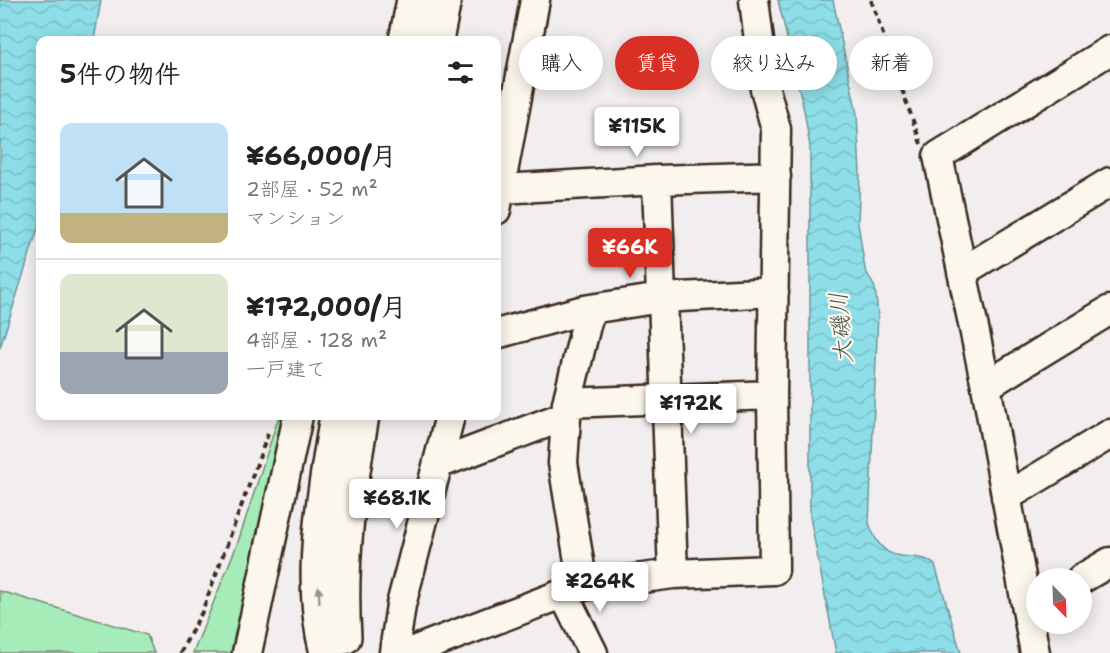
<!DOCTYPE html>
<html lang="ja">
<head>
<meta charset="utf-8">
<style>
	body { margin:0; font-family:"Shantell Sans","Klee One",sans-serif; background:#f2f2f2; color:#222; height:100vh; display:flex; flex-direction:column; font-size:22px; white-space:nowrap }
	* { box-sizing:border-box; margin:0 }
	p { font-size:20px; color:#767676 }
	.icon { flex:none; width:33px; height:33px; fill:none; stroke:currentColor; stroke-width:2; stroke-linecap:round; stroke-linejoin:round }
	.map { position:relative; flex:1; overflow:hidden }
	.side { position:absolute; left:36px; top:36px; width:465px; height:384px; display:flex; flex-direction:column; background:#fff; border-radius:12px; box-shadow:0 3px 15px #0003 }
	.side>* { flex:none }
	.guide { position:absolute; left:519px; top:36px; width:501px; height:54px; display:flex; gap:12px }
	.needle { width:39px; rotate:157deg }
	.buttons { position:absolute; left:1026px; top:568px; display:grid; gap:12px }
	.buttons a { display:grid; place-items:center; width:66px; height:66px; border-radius:50%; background:#fff; box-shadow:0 3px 15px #0003; font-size:30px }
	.price { position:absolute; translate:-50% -51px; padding:0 14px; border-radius:6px; background:#fff; color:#222; font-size:20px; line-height:39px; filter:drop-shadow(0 2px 3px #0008) }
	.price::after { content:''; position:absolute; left:50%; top:36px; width:18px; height:14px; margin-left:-9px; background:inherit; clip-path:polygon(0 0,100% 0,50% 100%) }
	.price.on { background:#d93025; color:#fff }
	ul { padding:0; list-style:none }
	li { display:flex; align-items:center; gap:18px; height:150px; padding:0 24px }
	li+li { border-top:2px solid #e0e0e0 }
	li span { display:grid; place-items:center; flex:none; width:168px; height:120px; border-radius:12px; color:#555 }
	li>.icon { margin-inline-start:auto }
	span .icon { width:72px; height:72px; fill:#fffc; stroke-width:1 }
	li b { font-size:26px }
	h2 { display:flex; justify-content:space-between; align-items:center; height:72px; padding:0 24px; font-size:26px }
	.tag { padding:0 21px; border-radius:27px; background:#fff; box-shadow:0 3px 15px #0003; font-size:21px; line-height:54px }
	.tag.on { background:#d93025; color:#fff }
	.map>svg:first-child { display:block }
	.grass { fill:#a5ecb9; stroke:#708b6c; stroke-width:1.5 }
	.water { fill:url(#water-waves); stroke:#6c9697; stroke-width:1.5 }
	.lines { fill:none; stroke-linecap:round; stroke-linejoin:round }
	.minor-casing { stroke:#3b2a1e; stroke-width:33 }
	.highway-casing { stroke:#3b2a1e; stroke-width:38 }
	.path { stroke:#3b2a1e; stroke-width:4; stroke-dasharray:6 4.5; stroke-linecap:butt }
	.minor { stroke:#fbf7ec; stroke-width:28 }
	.highway { stroke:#fbf7ec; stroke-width:33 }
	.oneway { fill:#9b9085 }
	.labels { text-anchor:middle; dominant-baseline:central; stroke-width:4.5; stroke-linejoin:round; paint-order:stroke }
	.water-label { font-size:24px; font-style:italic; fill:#505750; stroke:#fbf7ec }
</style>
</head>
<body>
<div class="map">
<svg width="1110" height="653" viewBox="0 0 1110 653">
	<defs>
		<pattern id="water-waves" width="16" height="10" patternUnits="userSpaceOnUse" patternTransform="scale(1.5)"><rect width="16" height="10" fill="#8ddee8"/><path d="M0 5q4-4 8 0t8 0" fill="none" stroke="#7bbfc7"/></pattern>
	</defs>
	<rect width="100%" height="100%" fill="#f2eef0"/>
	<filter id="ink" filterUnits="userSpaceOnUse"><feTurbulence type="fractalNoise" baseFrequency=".0167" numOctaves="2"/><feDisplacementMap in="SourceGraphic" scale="12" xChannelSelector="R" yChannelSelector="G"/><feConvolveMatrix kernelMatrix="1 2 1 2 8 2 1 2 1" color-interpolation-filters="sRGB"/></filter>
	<g filter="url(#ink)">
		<path class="grass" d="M279,416h10l-55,237h-41l45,-111z
			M0,591l147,44 7,18h-154z"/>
		<path class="water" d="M0,0h101l-7,40h-54v182l-40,126z
			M778,0h55l24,114 3,60 -2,49 7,46 10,19 3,26 -9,209c17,51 44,23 66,42l26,88h-125l-26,-136v-370l-6,-37z"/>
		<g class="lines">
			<defs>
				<path id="minor" d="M657,180l4,118
					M501,189l156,-9 119,-4
					M496,210l39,-210
					M962,272l148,-90
					M663,298l10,276
					M496,334l88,-24 77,-12 113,-6
					M986,386l124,-76
					M567,403l205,-8
					M438,464l127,-48
					M1006,497l104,-63
					M1081,579l29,-17
					M583,586l-20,-123 4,-60 23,-94
					M564,595l29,58
					M394,652l7,-47 49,-189
					M247,653l51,-237
					M408,653l175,-67 90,-12 101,-4 -2,-175 4,-266 -11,-40 -11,-89
					M1035,653l-49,-267 -48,-230 172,-106"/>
				<path id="highway" d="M406,40l8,-40
					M436,40l8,-40
					M344,637c-5,-76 5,-147 18,-221
					M327,653c-20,-77 -2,-161 10,-237"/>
			</defs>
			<use href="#minor" class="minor-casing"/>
			<use href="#highway" class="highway-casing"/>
			<path class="path" d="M871,0l50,144
				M180,653l22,-41 66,-178"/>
			<use href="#minor" class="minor"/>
			<use href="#highway" class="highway"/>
		</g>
		<defs><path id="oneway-solid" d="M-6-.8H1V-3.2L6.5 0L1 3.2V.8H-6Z" transform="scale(1.5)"/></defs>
		<use class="oneway" href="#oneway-solid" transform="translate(319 595) rotate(-93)"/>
	</g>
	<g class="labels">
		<g class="water-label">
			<text transform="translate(841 328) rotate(-95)">大磯川</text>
		</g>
	</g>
</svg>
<div class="buttons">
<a><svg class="needle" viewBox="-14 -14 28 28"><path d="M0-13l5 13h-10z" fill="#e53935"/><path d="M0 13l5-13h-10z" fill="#767676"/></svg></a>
</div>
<b class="price" style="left:637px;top:158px">¥115K</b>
<b class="price on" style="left:630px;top:279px">¥66K</b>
<b class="price" style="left:691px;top:435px">¥172K</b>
<b class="price" style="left:397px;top:530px">¥68.1K</b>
<b class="price" style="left:600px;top:613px">¥264K</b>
<div class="guide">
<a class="tag">購入</a>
<a class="tag on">賃貸</a>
<a class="tag">絞り込み</a>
<a class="tag">新着</a>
</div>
<section class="side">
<h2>5件の物件<svg class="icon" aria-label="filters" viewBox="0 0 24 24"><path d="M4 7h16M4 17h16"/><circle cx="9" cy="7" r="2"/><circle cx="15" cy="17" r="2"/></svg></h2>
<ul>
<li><span style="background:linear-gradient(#bfe0f5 75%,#c2b280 0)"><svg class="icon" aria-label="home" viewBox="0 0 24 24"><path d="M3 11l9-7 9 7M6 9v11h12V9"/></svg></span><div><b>¥66,000/月</b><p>2部屋 · 52 m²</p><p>マンション</p></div></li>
<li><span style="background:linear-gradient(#dfe7d0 65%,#9aa5b1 0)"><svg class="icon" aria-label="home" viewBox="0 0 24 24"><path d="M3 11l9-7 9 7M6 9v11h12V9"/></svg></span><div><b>¥172,000/月</b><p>4部屋 · 128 m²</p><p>一戸建て</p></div></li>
</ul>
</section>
</div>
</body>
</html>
